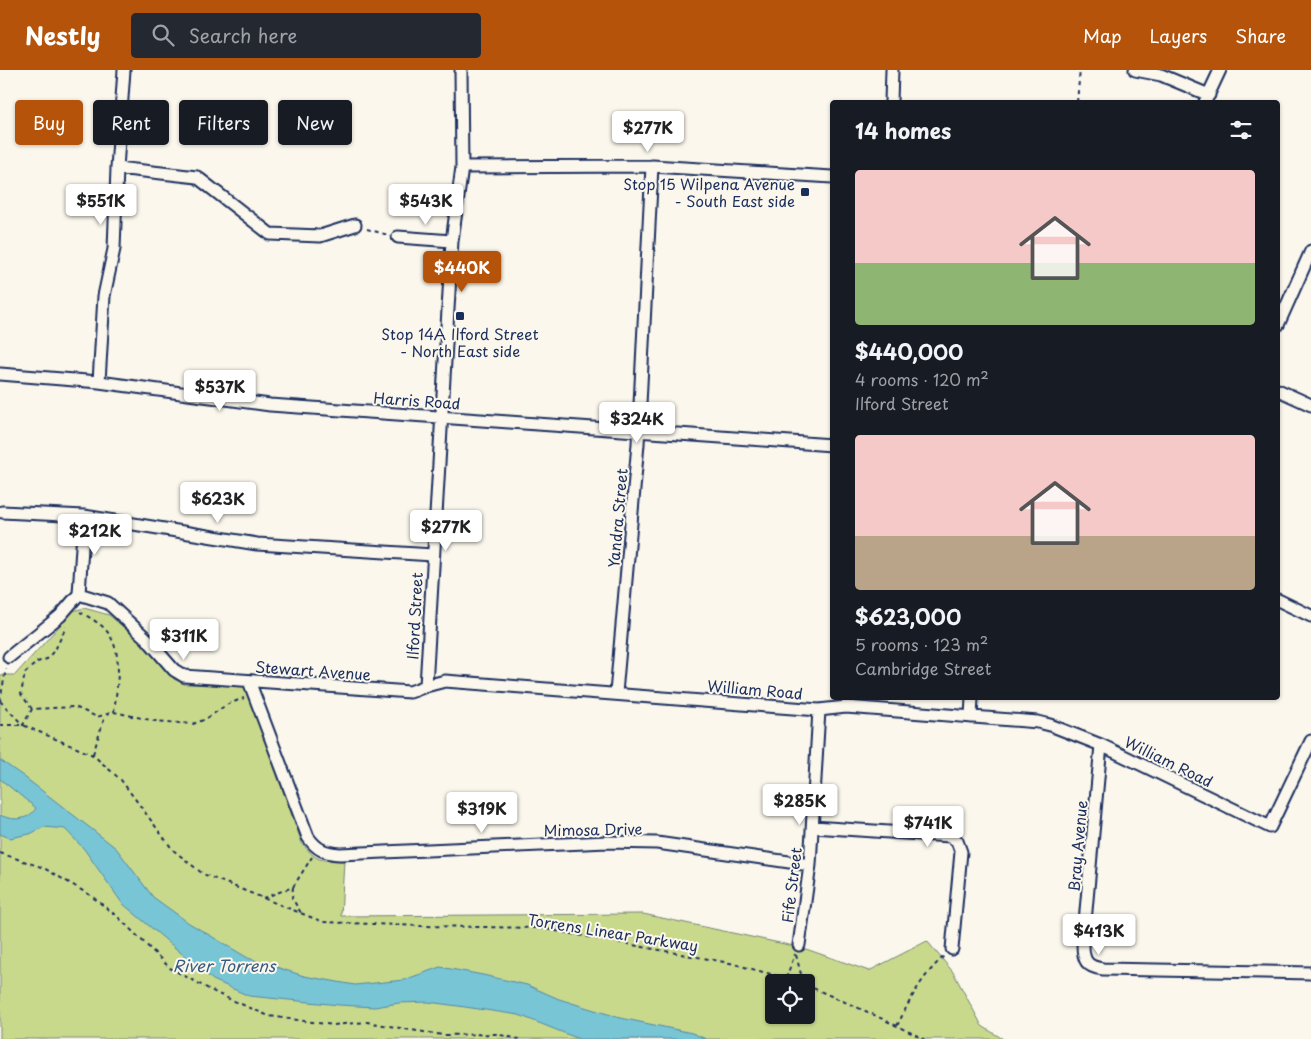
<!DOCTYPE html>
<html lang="en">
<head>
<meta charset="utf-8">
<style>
	body { margin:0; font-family:"Playpen Sans",sans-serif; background:#242831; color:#f1f3f6; height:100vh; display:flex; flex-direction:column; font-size:19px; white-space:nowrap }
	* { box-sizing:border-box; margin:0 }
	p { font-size:16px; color:#9ea1a6 }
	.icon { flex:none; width:28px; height:28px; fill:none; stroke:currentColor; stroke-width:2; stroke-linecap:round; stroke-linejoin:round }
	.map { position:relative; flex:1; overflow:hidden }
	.drawer { position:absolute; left:830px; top:30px; width:450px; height:600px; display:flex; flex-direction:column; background:#171b24; border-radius:5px; box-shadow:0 1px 4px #0004 }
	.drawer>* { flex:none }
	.banner { position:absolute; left:15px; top:30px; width:475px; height:45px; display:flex; gap:10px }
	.buttons { position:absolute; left:765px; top:904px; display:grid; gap:10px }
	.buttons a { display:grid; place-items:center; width:50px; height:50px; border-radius:5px; background:#171b24; box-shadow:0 1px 4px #0004; font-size:25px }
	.price { position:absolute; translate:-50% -42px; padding:0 11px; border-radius:5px; background:#fff; color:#222; font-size:16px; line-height:32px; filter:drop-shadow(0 1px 2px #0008) }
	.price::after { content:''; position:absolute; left:50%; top:30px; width:15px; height:11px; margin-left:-8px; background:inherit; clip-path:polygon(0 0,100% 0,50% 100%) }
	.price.on { background:#b45309; color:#fff }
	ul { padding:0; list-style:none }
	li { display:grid; align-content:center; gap:10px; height:265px; padding:0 25px }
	li span { display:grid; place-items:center; height:155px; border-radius:5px; color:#555 }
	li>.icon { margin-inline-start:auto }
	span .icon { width:90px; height:90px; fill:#fffc; stroke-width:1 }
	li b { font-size:21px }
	h2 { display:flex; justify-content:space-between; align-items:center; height:60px; padding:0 25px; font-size:21px }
	.chip { padding:0 18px; border-radius:5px; background:#171b24; box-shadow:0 1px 4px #0004; font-size:18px; line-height:45px }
	.chip.on { background:#b45309; color:#fff }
	header { display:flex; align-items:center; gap:30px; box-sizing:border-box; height:70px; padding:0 25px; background:#b45309; color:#fff }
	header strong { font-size:24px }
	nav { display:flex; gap:28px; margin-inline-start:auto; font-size:18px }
	.search { width:350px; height:45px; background:#242831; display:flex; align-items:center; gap:12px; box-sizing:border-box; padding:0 18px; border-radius:5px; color:#9ea1a6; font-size:19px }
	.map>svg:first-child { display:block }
	.green { fill:#c9d98c; stroke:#728475; fill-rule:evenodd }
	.water { fill:#78c5d6; stroke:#5389a6 }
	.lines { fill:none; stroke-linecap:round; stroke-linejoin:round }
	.street-casing { stroke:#1b2f5e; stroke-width:15 }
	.path { stroke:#1b2f5e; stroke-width:2; stroke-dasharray:4 4; stroke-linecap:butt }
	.street { stroke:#fbf7ec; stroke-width:11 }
	.poi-dot { fill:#1b2f5e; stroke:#fbf7ec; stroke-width:2 }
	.labels { text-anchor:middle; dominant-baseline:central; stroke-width:4; stroke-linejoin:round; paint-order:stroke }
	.poi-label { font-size:15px; fill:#1b2f5e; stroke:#fbf7ec; text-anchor:end }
	.street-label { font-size:15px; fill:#1b2f5e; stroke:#fbf7ec }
	.water-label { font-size:16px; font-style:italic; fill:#375c82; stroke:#fbf7ec }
</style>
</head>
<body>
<header>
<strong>Nestly</strong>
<div class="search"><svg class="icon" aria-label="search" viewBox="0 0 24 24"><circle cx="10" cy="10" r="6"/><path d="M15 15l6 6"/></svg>Search here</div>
<nav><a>Map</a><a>Layers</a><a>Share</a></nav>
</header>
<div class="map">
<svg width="1311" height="969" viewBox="0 0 1311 969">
	<rect width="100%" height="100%" fill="#fbf7ec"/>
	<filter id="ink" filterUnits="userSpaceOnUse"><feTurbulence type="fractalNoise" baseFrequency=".02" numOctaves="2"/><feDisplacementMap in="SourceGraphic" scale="10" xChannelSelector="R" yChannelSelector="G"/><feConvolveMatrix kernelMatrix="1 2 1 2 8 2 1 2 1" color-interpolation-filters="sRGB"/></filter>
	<g filter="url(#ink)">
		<path class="green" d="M84,538l25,7 29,24 36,40 10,5 61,2 57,157c16,20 18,17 42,18l-3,55 302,-2 160,34 66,23 58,-30 26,31 29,54 21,13h-1003v-364h15l58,-64zM774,912h32v33h-32z"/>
		<path class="water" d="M0,690l23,16 93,72 37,49 36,26 59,35 56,18 51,9 49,-5 36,-13 43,8 44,10 32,14 29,9 33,10 71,15 14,6h-127l-60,-24 -61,-9 -30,-4 -29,1 -24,4 -36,-2 -90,-9 -36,-16 -91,-77 -38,-54 -19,-20 -21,-2 -14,7 -20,4 -10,-4v-19c13,6 28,6 36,-7l-36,-29z"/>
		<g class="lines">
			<defs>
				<path id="street" d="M1135,0l26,5 48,20
					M891,32l1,-32
					M1205,32l15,-32
					M462,97l190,-1 180,11
					M117,98l80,9 73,57 50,2 35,-11
					M398,167l54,4
					M1278,255l33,-74
					M0,304l99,8 171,23 562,40
					M99,312l5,-86 10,-47 3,-81 7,-98
					M1278,320l33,15
					M2,442l82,4 173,28 176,11
					M79,524l5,-78
					M1278,530l33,16
					M9,587l51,-41 19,-22 29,9 39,36 27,31 10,6 226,16 16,-6 19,-5 374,29 27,-3 192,15 12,3 51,20 169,82 41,-86
					M249,611l59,156c9,13 17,16 32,17l267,-12 50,1 153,22
					M426,616l26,-445 10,-74 -1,-97
					M616,623l22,-249 14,-278
					M971,647l1,-19
					M1101,675l-18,199c0,16 3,23 20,25l208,4
					M813,757l137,9 7,5 4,11 -9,97
					M799,875l11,-80 9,-155"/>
			</defs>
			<use href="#street" class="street-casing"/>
			<path class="path" d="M1077,32l3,-32
				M367,159l21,6
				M80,542c7,4 16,9 23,15 22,21 14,58 11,85
				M0,631l23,24 9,-16 43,-2 22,10 17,-5 41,9 38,3 13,-5 20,-14 18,-7
				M0,631l6,-32
				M32,639l-11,-15 4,-21 12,-11 10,-3 9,-11 10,-21
				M0,655h23l70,30 28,25 52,70 30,24 120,48 99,4 118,2 190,35 70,19
				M93,684l12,-38
				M0,783l44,15 46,27 29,23 51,50 48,26 51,22 64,9 34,-3 44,8 32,5 53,-1 23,5
				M293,817l-1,11 9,15
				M263,828l30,-11 19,-30
				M796,885l7,27
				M786,908l9,-24
				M806,915l64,28 54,26
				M897,956c15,-30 23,-47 47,-70"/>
			<use href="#street" class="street"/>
		</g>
	</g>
	<g class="poi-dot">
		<rect x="800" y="117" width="10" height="10" rx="2.5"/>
		<rect x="455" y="241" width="10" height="10" rx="2.5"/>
	</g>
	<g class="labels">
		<g class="poi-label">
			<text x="795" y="113">Stop 15 Wilpena Avenue<tspan x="795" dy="17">- South East side</tspan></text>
			<text x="460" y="263" text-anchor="middle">Stop 14A Ilford Street<tspan x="460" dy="17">- North East side</tspan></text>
		</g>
		<g class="street-label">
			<text transform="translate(417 330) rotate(4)">Harris Road</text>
			<text transform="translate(617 448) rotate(-85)">Yandra Street</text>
			<text transform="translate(414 546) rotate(-87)">Ilford Street</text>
			<text transform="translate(313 600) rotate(4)">Stewart Avenue</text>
			<text transform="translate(755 619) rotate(5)">William Road</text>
			<text transform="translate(1169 691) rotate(26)">William Road</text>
			<text transform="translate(593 759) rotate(-1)">Mimosa Drive</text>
			<text transform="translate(1077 776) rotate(-85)">Bray Avenue</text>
			<text transform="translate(791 815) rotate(-83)">Fife Street</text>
			<text transform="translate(613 862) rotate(9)">Torrens Linear Parkway</text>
		</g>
		<g class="water-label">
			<text x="224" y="895">River Torrens</text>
		</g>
	</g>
</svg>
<div class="buttons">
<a><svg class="icon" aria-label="locate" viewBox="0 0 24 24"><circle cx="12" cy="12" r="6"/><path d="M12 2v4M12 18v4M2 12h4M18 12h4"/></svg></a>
</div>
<b class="price" style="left:648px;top:83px">$277K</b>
<b class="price" style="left:101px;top:156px">$551K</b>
<b class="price" style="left:426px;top:156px">$543K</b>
<b class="price on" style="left:462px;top:223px">$440K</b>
<b class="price" style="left:220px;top:342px">$537K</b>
<b class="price" style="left:637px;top:374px">$324K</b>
<b class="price" style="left:218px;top:454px">$623K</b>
<b class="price" style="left:446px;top:482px">$277K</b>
<b class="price" style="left:95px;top:486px">$212K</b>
<b class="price" style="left:184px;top:591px">$311K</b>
<b class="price" style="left:800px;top:756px">$285K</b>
<b class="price" style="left:482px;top:764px">$319K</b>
<b class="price" style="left:928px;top:778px">$741K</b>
<b class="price" style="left:1099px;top:886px">$413K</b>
<div class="banner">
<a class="chip on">Buy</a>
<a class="chip">Rent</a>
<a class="chip">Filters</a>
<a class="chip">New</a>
</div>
<section class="drawer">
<h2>14 homes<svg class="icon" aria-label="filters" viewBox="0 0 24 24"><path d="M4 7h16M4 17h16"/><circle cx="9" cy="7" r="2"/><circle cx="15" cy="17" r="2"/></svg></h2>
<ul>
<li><span style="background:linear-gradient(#f6c9c9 60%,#8fb573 0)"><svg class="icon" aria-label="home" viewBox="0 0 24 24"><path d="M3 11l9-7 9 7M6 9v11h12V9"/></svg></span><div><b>$440,000</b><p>4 rooms · 120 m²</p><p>Ilford Street</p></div></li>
<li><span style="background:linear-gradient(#f6c9c9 65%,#b9a48a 0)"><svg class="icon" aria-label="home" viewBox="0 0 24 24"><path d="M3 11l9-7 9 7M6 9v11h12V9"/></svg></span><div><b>$623,000</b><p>5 rooms · 123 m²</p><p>Cambridge Street</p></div></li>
</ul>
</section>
</div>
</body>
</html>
